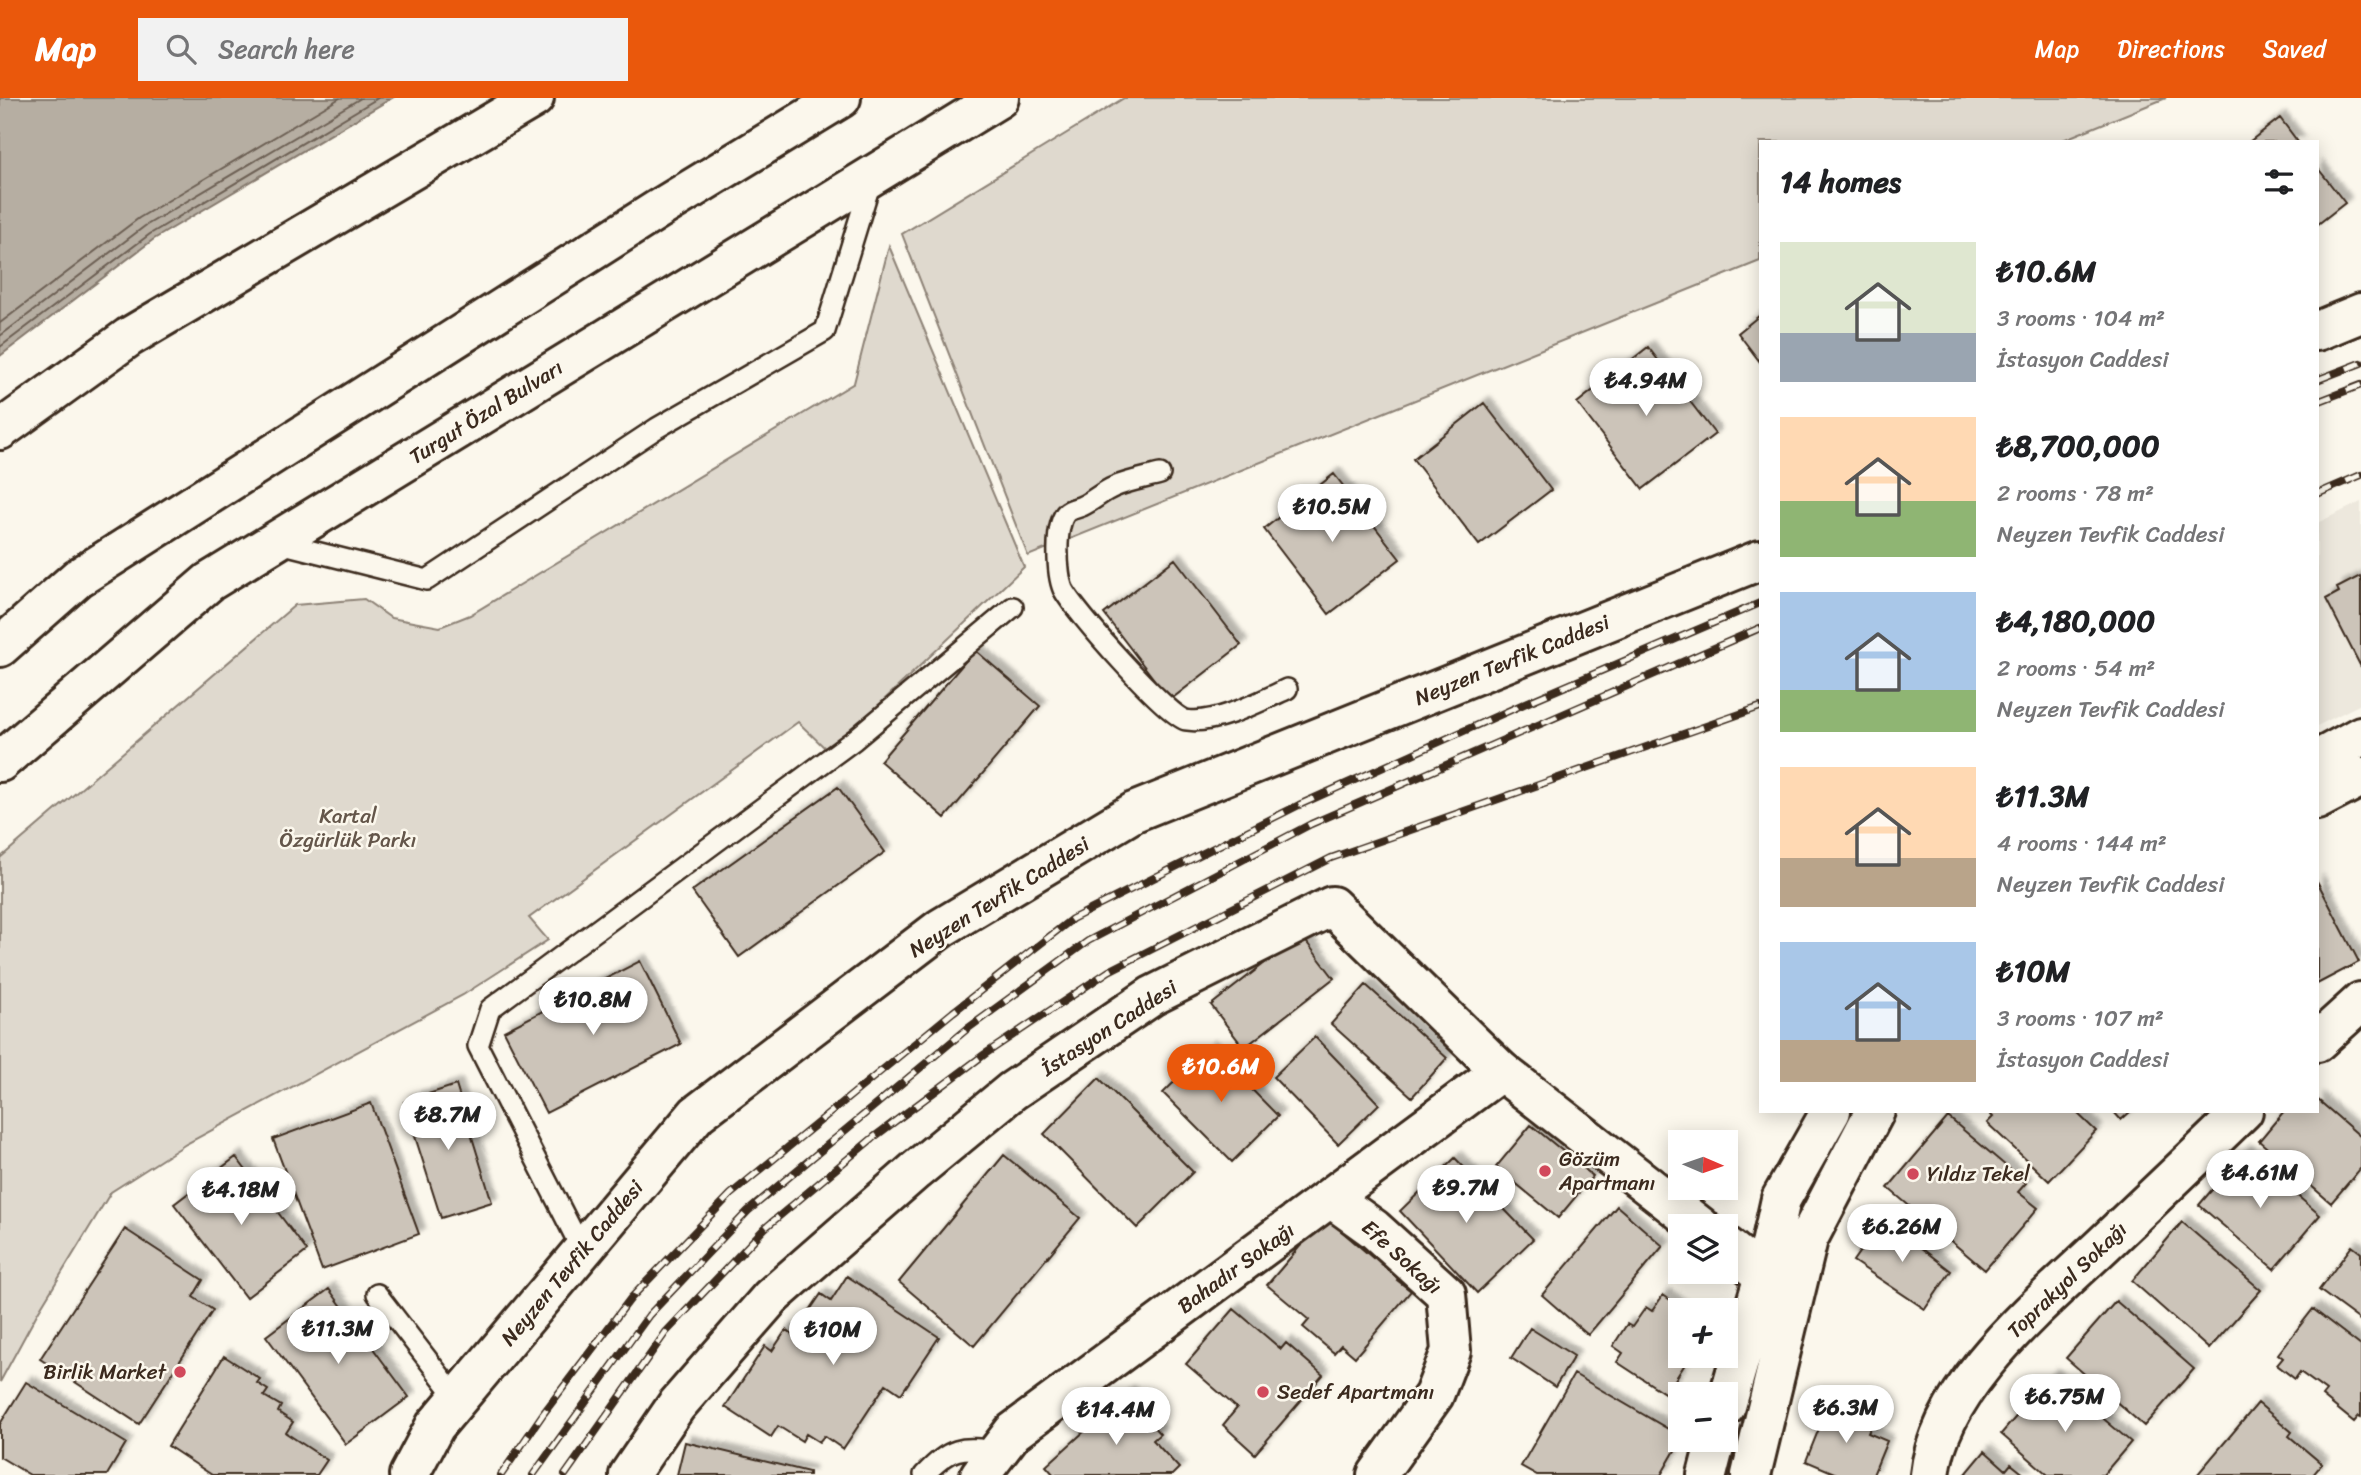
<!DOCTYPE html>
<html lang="en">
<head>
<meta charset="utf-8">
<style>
	body { margin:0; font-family:Sriracha,sans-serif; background:#f2f2f2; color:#202124; height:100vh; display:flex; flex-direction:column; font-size:26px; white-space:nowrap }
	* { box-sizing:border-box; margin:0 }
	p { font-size:23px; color:#757577 }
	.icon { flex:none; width:38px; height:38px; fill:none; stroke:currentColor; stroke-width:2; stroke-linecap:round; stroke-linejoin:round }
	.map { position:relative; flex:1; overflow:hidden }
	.sheet { position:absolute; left:1759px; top:42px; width:560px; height:973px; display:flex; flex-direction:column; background:#fff; border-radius:0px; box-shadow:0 4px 18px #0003 }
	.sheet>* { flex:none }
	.needle { width:46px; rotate:92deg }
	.fabs { position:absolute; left:1668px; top:1032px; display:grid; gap:14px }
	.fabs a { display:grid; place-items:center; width:70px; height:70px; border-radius:0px; background:#fff; box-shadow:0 4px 18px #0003; font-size:35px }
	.price { position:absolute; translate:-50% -60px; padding:0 16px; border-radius:24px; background:#fff; color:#222; font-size:23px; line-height:46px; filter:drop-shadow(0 2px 4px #0008) }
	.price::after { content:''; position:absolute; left:50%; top:42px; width:21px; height:16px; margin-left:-10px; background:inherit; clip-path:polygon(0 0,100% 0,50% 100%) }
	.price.active { background:#ea580c; color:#fff }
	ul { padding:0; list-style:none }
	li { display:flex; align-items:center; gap:21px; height:175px; padding:0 21px }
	li span { display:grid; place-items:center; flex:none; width:196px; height:140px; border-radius:0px; color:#555 }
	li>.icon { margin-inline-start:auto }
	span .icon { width:84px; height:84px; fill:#fffc; stroke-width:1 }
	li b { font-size:30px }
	h2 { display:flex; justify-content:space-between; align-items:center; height:84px; padding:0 21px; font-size:30px }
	header { display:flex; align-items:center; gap:42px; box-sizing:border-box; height:98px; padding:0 35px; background:#ea580c; color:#fff }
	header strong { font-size:33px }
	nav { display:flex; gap:38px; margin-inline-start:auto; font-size:24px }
	.search { width:490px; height:63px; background:#f2f2f2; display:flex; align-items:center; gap:18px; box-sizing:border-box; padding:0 24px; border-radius:0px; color:#757577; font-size:26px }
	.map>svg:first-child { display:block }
	.built { fill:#ede8dd }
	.green { fill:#dfd9ce; stroke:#8d8276; stroke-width:2 }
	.water { fill:#b6aea2; stroke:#85796d; stroke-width:2 }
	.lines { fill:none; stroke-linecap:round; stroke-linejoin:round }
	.shore { stroke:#6c5f53; stroke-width:2 }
	.building { fill:#ccc4b9; stroke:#3b2a1e; stroke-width:2; filter:url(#shadow) }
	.lane-casing { stroke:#3b2a1e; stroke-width:24 }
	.street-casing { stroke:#3b2a1e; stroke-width:44 }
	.secondary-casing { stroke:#3b2a1e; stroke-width:44 }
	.primary-casing { stroke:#3b2a1e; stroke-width:44 }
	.highway-casing { stroke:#3b2a1e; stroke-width:44 }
	.lane { stroke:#fbf7ec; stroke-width:19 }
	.street { stroke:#fbf7ec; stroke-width:38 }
	.secondary { stroke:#fbf7ec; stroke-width:38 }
	.primary { stroke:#fbf7ec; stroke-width:38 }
	.highway { stroke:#fbf7ec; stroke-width:38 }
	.rail-casing { stroke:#3b2a1e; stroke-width:8 }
	.rail { stroke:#fbf7ec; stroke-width:5; stroke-dasharray:16; stroke-linecap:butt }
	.poi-dot { fill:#d1495b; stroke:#fbf7ec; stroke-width:2.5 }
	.labels { text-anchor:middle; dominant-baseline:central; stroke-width:5; stroke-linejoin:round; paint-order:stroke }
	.street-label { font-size:21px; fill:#3b2a1e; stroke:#fbf7ec }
	.park-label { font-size:21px; fill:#64564a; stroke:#fbf7ec }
	.poi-label { font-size:21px; fill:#3b2a1e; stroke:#fbf7ec; text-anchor:start }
</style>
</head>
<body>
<header>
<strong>Map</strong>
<div class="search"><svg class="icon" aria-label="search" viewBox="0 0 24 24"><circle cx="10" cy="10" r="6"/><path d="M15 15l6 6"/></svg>Search here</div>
<nav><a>Map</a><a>Directions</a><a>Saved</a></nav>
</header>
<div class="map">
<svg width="2361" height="1377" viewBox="0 0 2361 1377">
	<defs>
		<filter id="shadow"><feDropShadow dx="6" dy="-6" stdDeviation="2" flood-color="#0004"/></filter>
	</defs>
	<rect width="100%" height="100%" fill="#fbf7ec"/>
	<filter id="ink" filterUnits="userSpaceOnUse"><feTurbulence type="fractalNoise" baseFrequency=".0143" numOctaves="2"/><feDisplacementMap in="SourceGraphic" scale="14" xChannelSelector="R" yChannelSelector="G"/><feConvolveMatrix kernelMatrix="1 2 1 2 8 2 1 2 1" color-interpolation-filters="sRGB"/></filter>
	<g filter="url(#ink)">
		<path class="built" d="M2361,404v202l-44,22v-203z"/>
		<path class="green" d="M1124,0h1042l-108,44h-298v119l-732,295 -126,-322z
			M889,148l135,321 -178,169 -19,14 -29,-28 -269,196 19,22 -85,55 -277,149 -75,48 -73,120 -38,70v-524l295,-253 69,-6 27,19 49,9 30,-12 384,-232z"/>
		<path class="water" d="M0,0h392l-238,141 -154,117z"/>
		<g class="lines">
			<path class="shore" d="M0,225l139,-105 201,-120
				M0,238l145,-110 216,-128
				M0,249l150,-113 228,-136"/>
		</g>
		<path class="building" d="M2280,20l18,24h-49z
			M2317,69l28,36 -28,22z
			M1760,217v47l-22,-29z
			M1648,249l67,87 -72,55 -66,-86z
			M1484,305l67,87 -72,55 -66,-86z
			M1334,376l66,85 -71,55 -65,-85z
			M1175,461l66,86 -71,55 -66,-86z
			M2360,478l1,2v89l-35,-68 13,-7 -2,-4z
			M975,552l65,56 -95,112 -65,-57z
			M838,689l47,65 -146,105 -47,-66z
			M2317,783l42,81 -42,22z
			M1301,837l33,43 -90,70 -33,-43z
			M640,863l41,83 -135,69 -42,-82z
			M1366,887l81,73 -35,39 -81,-73z
			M1315,939l64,67 -41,40 -65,-67z
			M1210,949l68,69 -46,46 -69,-69z
			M1099,980l94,94 -56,56 -93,-94z
			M456,987l36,117 -51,16 -37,-116z
			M2317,1001l44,38v31l-30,35 -72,-62 25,-30h33z
			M371,1005l48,131 -97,36 -49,-131z
			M1987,1013h88l21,20 -47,50 -62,-58 6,-6z
			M2113,1013h18l-10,9z
			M1948,1019l78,66 -8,9 20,16 -53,62 -97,-82z
			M1531,1027l62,51 -35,42 -62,-51z
			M2245,1053l75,64 -46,54 -75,-64z
			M1004,1057l76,63 -106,128 -75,-64z
			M236,1059l71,94 -61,47 -72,-94z
			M1455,1060l78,81 -56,54 -77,-82z
			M1617,1108l46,40 -75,89 -46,-40z
			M1325,1119l48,41 9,-10 24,20 -9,12 14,11 -56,66 -14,-12 -7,8 -31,-26 6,-7 -42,-35z
			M1883,1120l39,26 -2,3 31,24 -26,38 -72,-48z
			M2182,1124l79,68 -52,59 -77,-68z
			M125,1131l78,51 -10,17 20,13 -74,114 -99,-65z
			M2352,1148l9,7v68l-42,-31z
			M847,1178l92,61 -38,57 -15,-10 -43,65 -19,-13 -5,6 -13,-8 -4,7 -24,-15 -7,11 -46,-30 40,-61 7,5 14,-21 7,5 28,-41 10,7z
			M329,1191l80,108 -63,47 -80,-108z
			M1663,1197l24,16h-7v45h6l-4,7 3,1 -19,30 -49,-32 6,-9 -10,-7 14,-22 5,3 14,-20 6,4z
			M2116,1203l78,68 -50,57 -78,-68z
			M1234,1211l47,40 5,-6 37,32 -68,79 -32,-29 14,-17 -51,-44z
			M2313,1211l48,37v71l-2,-1 -5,6 -32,-26 4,-5 -26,-19 -5,7 -18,-14 6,-7 -5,-4z
			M1530,1230l44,28 -19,31 -44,-29z
			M224,1258l36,23 -3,4 11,7 -4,6 17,10 -3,6 15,10 -7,11 41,27 -10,15h-105l-44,-29z
			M1574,1276l106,62 1,4 -20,35h-124l-16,-9z
			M2052,1277l79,67 -28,33h-55l-47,-41z
			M26,1284l100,61 -19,32h-77l-30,-18v-33z
			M1128,1294l11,11 -4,3 25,28 -7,6 26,28 -7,7h-118l-8,-9z
			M2258,1305l34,29 -3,4 33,28 -9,11h-116z
			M1828,1308l44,18 -4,9 19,8 -14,34h-34l-33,-14z
			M685,1344l124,30v3h-132z
			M1985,1353l21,19 5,-6 14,11h-60z"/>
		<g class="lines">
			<defs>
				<path id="lane" d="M1160,376c-15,4 -32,7 -46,13 -12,5 -21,14 -32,19 -4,2 -12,3 -15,6 -13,11 -10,63 -4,77 10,21 105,128 123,131 29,5 75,-19 101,-31
					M276,444l151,38 230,-152 168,-97 47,-153
					M582,1152l-104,-204 12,-37 364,-269 159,-133
					M377,1196l81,105
					M924,1377c26,-27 37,-30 74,-23"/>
				<path id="street" d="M0,332l129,-93 405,-239
					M2317,944l44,-40
					M1331,1100l43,31 72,65 5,57 -17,44 -57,80
					M980,1377l33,-43 488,-361
					M1930,1377c9,-89 112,-172 174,-231 46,-44 93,-88 139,-133"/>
				<path id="secondary" d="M2317,233l44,-18
					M1726,1148l38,30
					M409,1377l26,-49 262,-312 244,-186 193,-116 626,-252
					M629,1377l47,-69 95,-109 144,-126 97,-80 140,-95 180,-90 169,165 200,156"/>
				<path id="primary" d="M2317,662l44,-24
					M2317,702l44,-23
					M1726,1308l38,-130 17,-77 50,-88
					M1707,1377l9,-35
					M1751,1377l57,-236 67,-128"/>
				<path id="highway" d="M0,549l78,-69 579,-368 184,-112
					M0,664l209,-180 790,-484"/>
			</defs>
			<use href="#lane" class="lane-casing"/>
			<use href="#street" class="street-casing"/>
			<use href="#secondary" class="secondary-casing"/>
			<use href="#primary" class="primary-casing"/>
			<use href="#highway" class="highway-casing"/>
			<use href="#lane" class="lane"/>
			<use href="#street" class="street"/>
			<use href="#secondary" class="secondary"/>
			<use href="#primary" class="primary"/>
			<use href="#highway" class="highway"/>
			<defs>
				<path id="rail" d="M2317,282l44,-17
					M2317,304l44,-17
					M2317,396l44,-19
					M501,1377l42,-61 88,-116 100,-104 222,-182 119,-93 227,-114 227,-102 234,-100
					M533,1377l116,-160 99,-104 219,-182 121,-88 223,-117 449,-196
					M565,1377l101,-143 99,-104 109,-91 111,-83 124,-83 222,-113 429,-151"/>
			</defs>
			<use href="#rail" class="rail-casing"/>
			<use href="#rail" class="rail"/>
		</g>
	</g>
	<g class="poi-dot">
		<circle cx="1545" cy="1073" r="7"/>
		<circle cx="1913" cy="1076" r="7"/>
		<circle cx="180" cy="1274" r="7"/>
		<circle cx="1263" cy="1294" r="7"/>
	</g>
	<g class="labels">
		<g class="street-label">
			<text transform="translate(486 314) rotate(-32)">Turgut Özal Bulvarı</text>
			<text transform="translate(1512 562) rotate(-22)">Neyzen Tevfik Caddesi</text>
			<text transform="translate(999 799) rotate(-32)">Neyzen Tevfik Caddesi</text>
			<text transform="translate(1109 930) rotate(-33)">İstasyon Caddesi</text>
			<text transform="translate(1402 1159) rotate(42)">Efe Sokağı</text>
			<text transform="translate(572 1165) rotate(-50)">Neyzen Tevfik Caddesi</text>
			<text transform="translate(1236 1170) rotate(-36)">Bahadır Sokağı</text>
			<text transform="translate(2067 1182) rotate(-44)">Toprakyol Sokağı</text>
		</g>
		<g class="park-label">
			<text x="348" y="718">Kartal<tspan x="348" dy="24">Özgürlük Parkı</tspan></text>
		</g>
		<g class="poi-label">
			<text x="1559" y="1061">Gözüm<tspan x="1559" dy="24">Apartmanı</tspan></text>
			<text x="1927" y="1076">Yıldız Tekel</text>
			<text x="166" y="1274" text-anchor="end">Birlik Market</text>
			<text x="1277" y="1294">Sedef Apartmanı</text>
		</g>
	</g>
</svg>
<div class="fabs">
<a><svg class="needle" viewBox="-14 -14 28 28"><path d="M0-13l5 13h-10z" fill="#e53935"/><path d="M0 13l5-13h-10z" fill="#757577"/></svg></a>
<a><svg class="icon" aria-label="layers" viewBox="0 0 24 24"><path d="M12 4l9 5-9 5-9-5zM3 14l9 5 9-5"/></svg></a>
<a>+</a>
<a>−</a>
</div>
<b class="price" style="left:1646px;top:320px">₺4.94M</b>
<b class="price" style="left:1332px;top:446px">₺10.5M</b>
<b class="price" style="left:593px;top:939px">₺10.8M</b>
<b class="price active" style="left:1221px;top:1006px">₺10.6M</b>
<b class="price" style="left:448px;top:1054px">₺8.7M</b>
<b class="price" style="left:2260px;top:1112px">₺4.61M</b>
<b class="price" style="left:1466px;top:1127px">₺9.7M</b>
<b class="price" style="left:241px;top:1129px">₺4.18M</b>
<b class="price" style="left:1902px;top:1166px">₺6.26M</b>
<b class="price" style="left:338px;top:1268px">₺11.3M</b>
<b class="price" style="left:833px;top:1269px">₺10M</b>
<b class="price" style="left:2065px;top:1336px">₺6.75M</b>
<b class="price" style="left:1846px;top:1347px">₺6.3M</b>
<b class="price" style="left:1116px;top:1349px">₺14.4M</b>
<section class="sheet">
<h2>14 homes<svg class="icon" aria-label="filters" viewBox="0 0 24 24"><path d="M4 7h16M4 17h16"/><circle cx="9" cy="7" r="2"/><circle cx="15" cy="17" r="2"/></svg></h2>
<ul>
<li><span style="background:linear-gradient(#dfe7d0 65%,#9aa5b1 0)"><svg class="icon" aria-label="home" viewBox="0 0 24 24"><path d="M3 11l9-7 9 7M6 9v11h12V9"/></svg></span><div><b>₺10.6M</b><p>3 rooms · 104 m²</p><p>İstasyon Caddesi</p></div></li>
<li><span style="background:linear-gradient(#ffd9b3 60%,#8fb573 0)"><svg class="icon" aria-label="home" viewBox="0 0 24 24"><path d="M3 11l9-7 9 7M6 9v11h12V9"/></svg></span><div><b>₺8,700,000</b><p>2 rooms · 78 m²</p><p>Neyzen Tevfik Caddesi</p></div></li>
<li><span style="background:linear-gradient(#a9c7e8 70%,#8fb573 0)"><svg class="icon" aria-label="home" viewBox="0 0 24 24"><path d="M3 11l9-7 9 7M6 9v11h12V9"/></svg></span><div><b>₺4,180,000</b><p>2 rooms · 54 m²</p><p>Neyzen Tevfik Caddesi</p></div></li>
<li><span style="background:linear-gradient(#ffd9b3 65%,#b9a48a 0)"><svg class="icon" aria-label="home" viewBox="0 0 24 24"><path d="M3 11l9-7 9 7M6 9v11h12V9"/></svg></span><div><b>₺11.3M</b><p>4 rooms · 144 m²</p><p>Neyzen Tevfik Caddesi</p></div></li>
<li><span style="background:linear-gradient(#a9c7e8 70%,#b9a48a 0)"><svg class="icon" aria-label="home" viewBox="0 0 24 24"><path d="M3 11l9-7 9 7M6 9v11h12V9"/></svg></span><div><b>₺10M</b><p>3 rooms · 107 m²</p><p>İstasyon Caddesi</p></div></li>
</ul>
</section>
</div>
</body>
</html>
